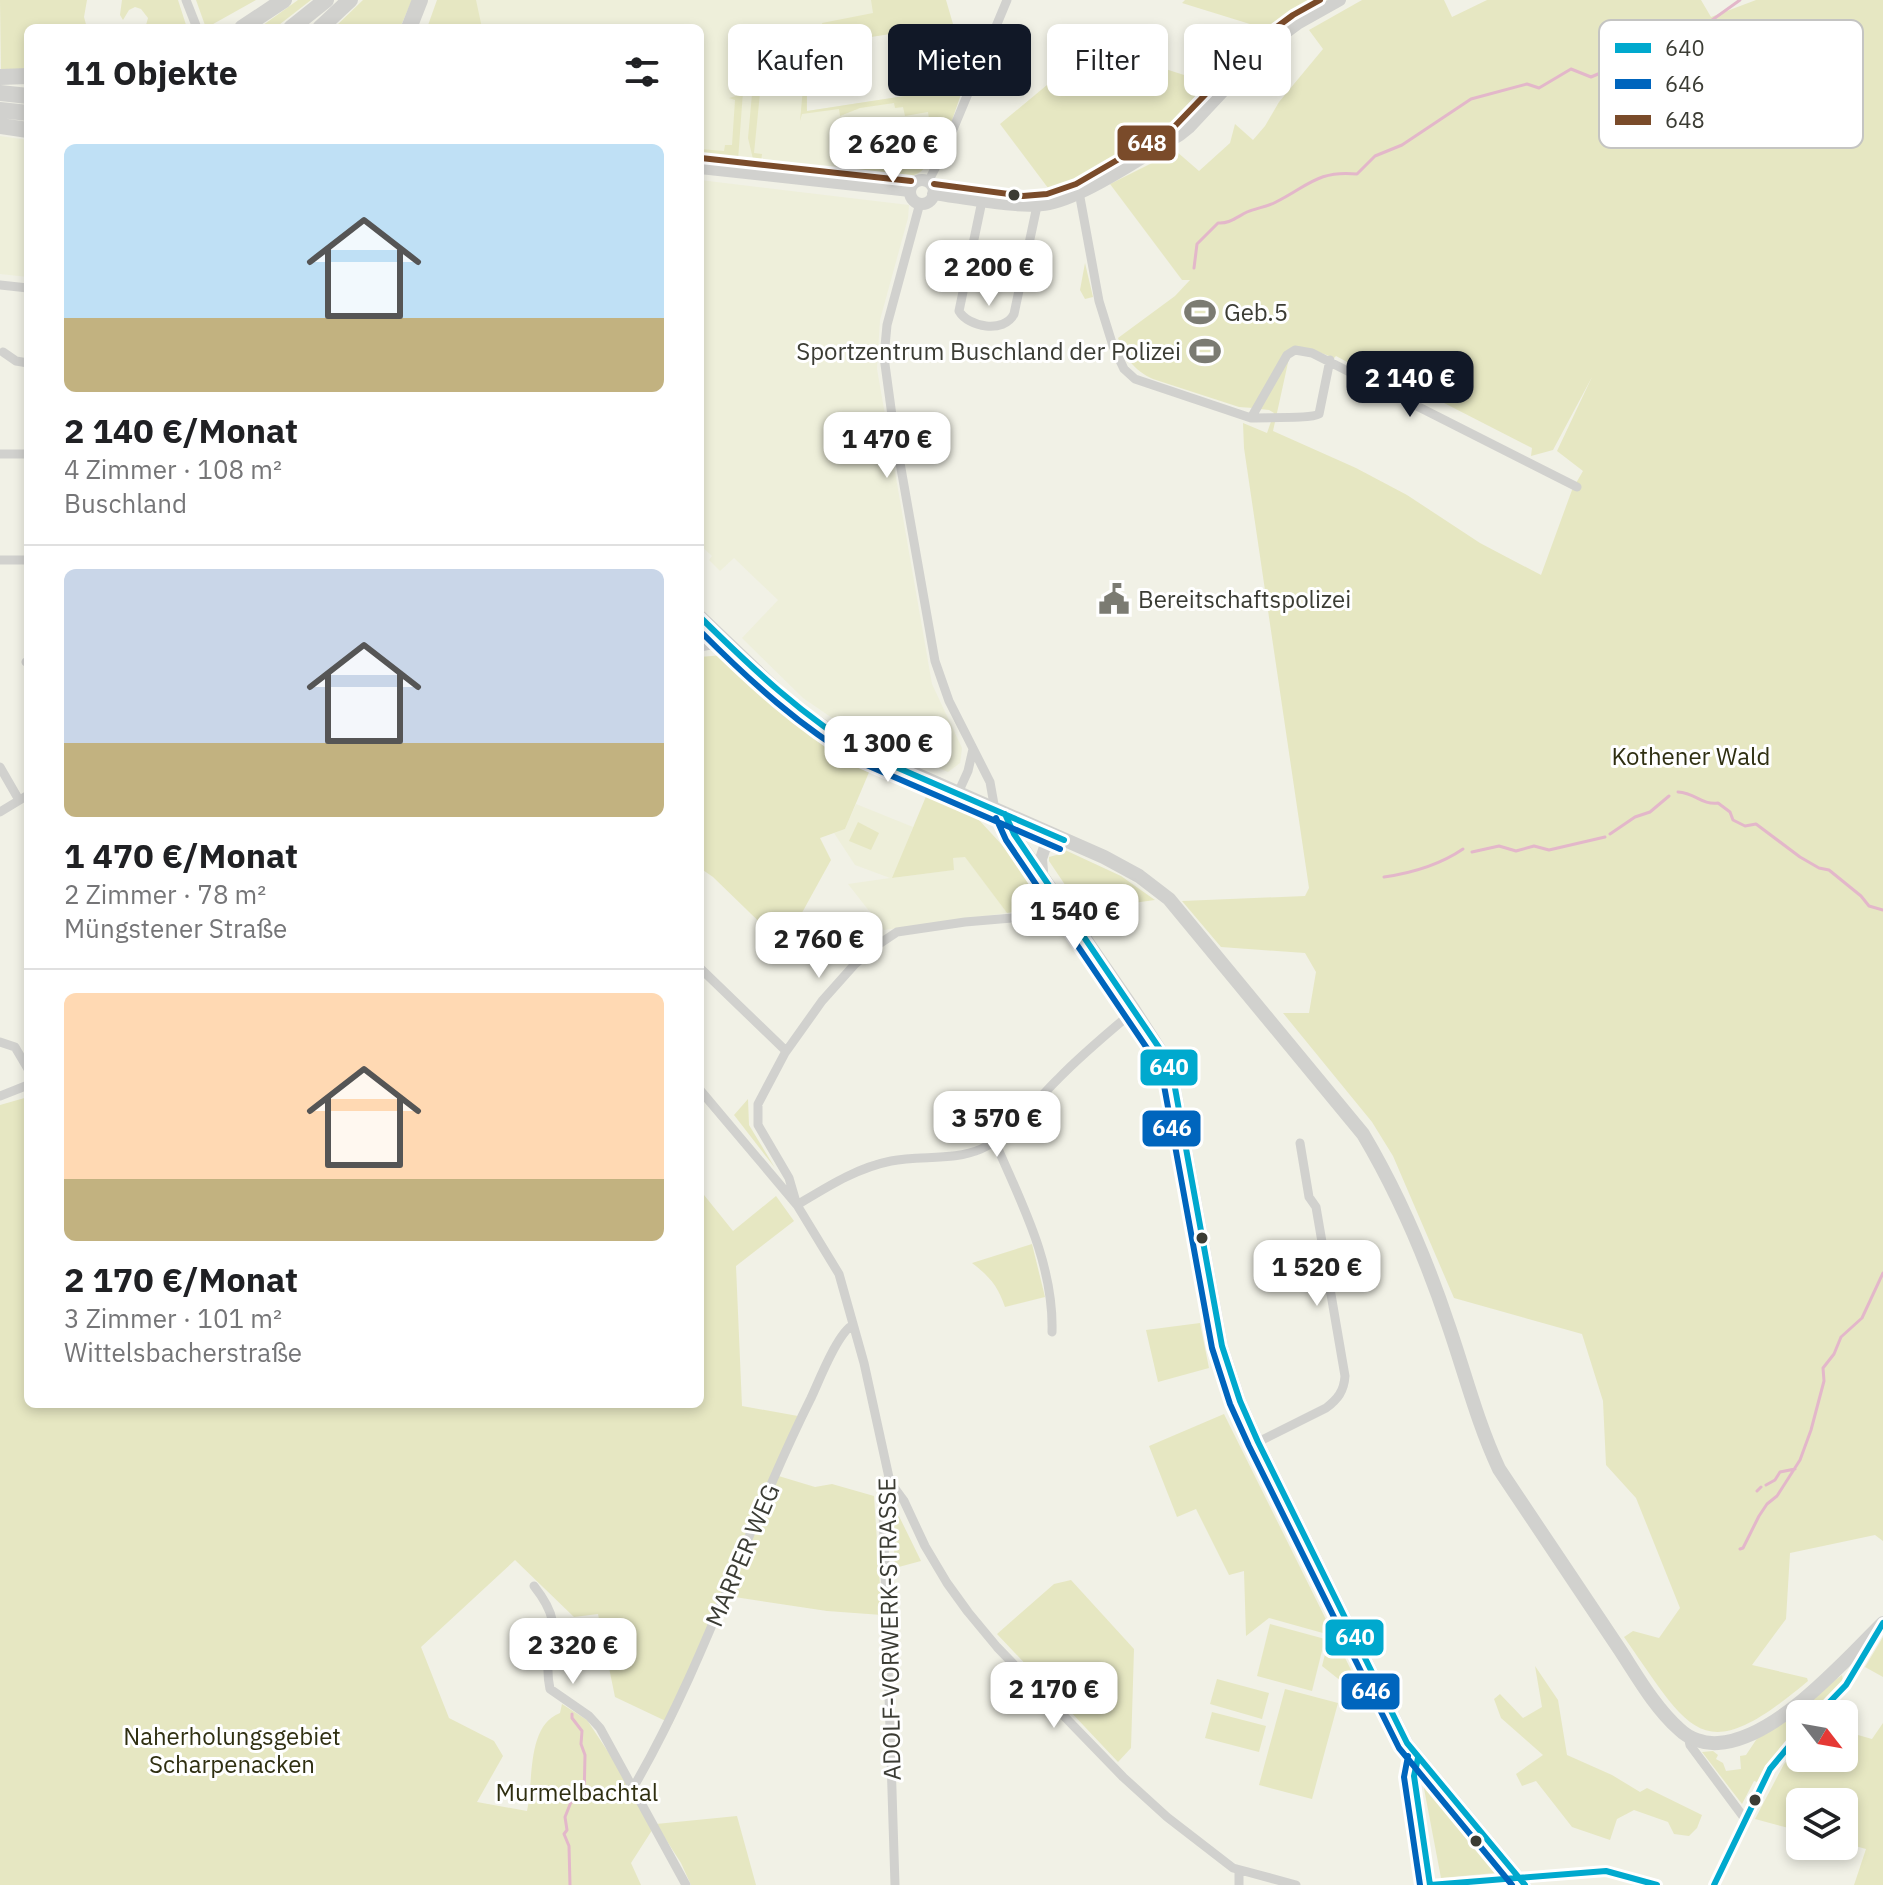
<!DOCTYPE html>
<html lang="de">
<head>
<meta charset="utf-8">
<style>
	body { margin:0; font-family:"IBM Plex Sans",sans-serif; background:#f2f2f2; color:#202124; height:100vh; display:flex; flex-direction:column; font-size:30px; white-space:nowrap }
	* { box-sizing:border-box; margin:0 }
	p { font-size:26px; color:#757577 }
	.icon { flex:none; width:44px; height:44px; fill:none; stroke:currentColor; stroke-width:2; stroke-linecap:round; stroke-linejoin:round }
	.map { position:relative; flex:1; overflow:hidden }
	.details { position:absolute; left:24px; top:24px; width:680px; height:1384px; display:flex; flex-direction:column; background:#fff; border-radius:12px; box-shadow:0 4px 12px #0003 }
	.details>* { flex:none }
	.top-card { position:absolute; left:728px; top:24px; width:760px; height:72px; display:flex; gap:16px }
	.needle { width:52px; rotate:121deg }
	.controls { position:absolute; left:1786px; top:1700px; display:grid; gap:16px }
	.controls a { display:grid; place-items:center; width:72px; height:72px; border-radius:12px; background:#fff; box-shadow:0 4px 12px #0003; font-size:40px }
	.price { position:absolute; translate:-50% -68px; padding:0 18px; border-radius:16px; background:#fff; color:#222; font-size:26px; line-height:52px; filter:drop-shadow(0 2px 4px #0008) }
	.price::after { content:''; position:absolute; left:50%; top:48px; width:24px; height:18px; margin-left:-12px; background:inherit; clip-path:polygon(0 0,100% 0,50% 100%) }
	.price.on { background:#111827; color:#fff }
	ul { padding:0; list-style:none }
	li { display:grid; align-content:center; gap:16px; height:424px; padding:0 40px }
	li+li { border-top:2px solid #e0e0e0 }
	li span { display:grid; place-items:center; height:248px; border-radius:12px; color:#555 }
	li>.icon { margin-inline-start:auto }
	span .icon { width:144px; height:144px; fill:#fffc; stroke-width:1 }
	li b { font-size:34px }
	h2 { display:flex; justify-content:space-between; align-items:center; height:96px; padding:0 40px; font-size:34px }
	.pill { padding:0 28px; border-radius:12px; background:#fff; box-shadow:0 4px 12px #0003; font-size:28px; line-height:72px }
	.pill.on { background:#111827; color:#fff }
	.map>svg:first-child { display:block }
	.built { fill:#eeefda }
	.green { fill:#e6e7c2 }
	.lines { fill:none; stroke-linecap:round; stroke-linejoin:round }
	.stream { stroke:#e3b7ca; stroke-width:3 }
	.minor { stroke:#d1d1ce; stroke-width:9 }
	.tertiary { stroke:#d1d1ce; stroke-width:12 }
	.secondary { stroke:#d1d1ce; stroke-width:14 }
	.trunk { stroke:#d1d1ce; stroke-width:16 }
	.bus-1-casing { stroke:#fff; stroke-width:12 }
	.bus-2-casing { stroke:#fff; stroke-width:12 }
	.bus-3-casing { stroke:#fff; stroke-width:12 }
	.bus-1 { stroke:#00a9ce; stroke-width:6 }
	.bus-2 { stroke:#0065bd; stroke-width:6 }
	.bus-3 { stroke:#7a4b2a; stroke-width:6 }
	.bus-dot { fill:#3b3c34; stroke:#fff; stroke-width:3 }
	.labels { text-anchor:middle; dominant-baseline:central; stroke-width:6; stroke-linejoin:round; paint-order:stroke }
	.poi-label { font-size:24px; fill:#3b3c34; stroke:#fff; text-anchor:start }
	.park-label { font-size:24px; fill:#2f2f11; stroke:#fff }
	.street-label { font-size:24px; fill:#3b3c34; stroke:#fff }
	.key { fill:#fff; stroke:#c4c4c2; stroke-width:2 }
	.key-label { font-size:22px; fill:#3b3c34 }
	.line-badge { stroke:#fff; stroke-width:3 }
	.badge-label { font-size:22px; text-anchor:middle; font-weight:bold; fill:#fff }
</style>
</head>
<body>
<div class="map">
<svg width="1883" height="1885" viewBox="0 0 1883 1885">
	<rect width="100%" height="100%" fill="#f1f1e6"/>
	<path class="built" d="M451,0h433l7,33 -84,13v65l130,-20 24,3 -31,72 -3,-1 -7,8 -12,5 -208,-22v-128h-258z
		M0,136l28,4v137l-28,-3z
		M700,180l209,25 -1,13 -28,102 -3,49 55,315 30,64 -2,15 -12,9 -91,-37 -54,-37 -61,-60 36,-38 -44,-42 -14,13 -11,-11 3,-4 -12,-11z
		M856,804l57,23 -20,51 60,-8v-12l12,-2 42,57 -123,17 -36,-46 42,-6 -35,-13 -21,-32 11,-4z"/>
	<path class="green" d="M0,0h87l-3,17 3,11h-59v43l-27,1z
		M122,0h56l9,28h-46l5,-3 2,-7 -7,-9 -6,-2 -6,3 -6,10 -3,-5z
		M196,0h60l-50,28z
		M298,0h13l-36,28h-16z
		M363,0h49l-12,28h-66z
		M437,0h39l6,28h-55z
		M871,0h75l7,24 -151,24 1,-10 21,-8 -2,-7 51,-10z
		M1185,0h142l-61,29 -84,-26z
		M1362,0h82l8,17 35,-17h214l10,17 45,-17h127v1541l-8,-6 -85,18 -4,66 -34,46 55,13 1,3c-106,89 -116,53 -184,-44l9,-6 26,7 21,-30 -44,-110 -30,-33 -3,-64 -21,-67 -128,-36 -61,-142 -21,-34 -89,-109h26l7,-41 -11,-19 -84,-6 -39,-46 123,-5 4,-8 -65,-440 -1,-25 24,10 7,-20 -5,-3 -9,-1 29,-51 -16,73 83,37 51,27 73,48 61,32 31,-85 11,-19 -26,-20 35,-74 -39,73 -22,6 1,-8 -166,-85 -4,7 -26,-14 -2,2c-15,-6 -34,-15 -49,-5l-32,55 -14,-1 -86,-28c-20,-9 -27,-21 -35,-41l57,-42 15,-16h-8l-72,-96 66,-33 23,20 31,-28 5,-19 18,16 12,-14 14,-24 44,-53 -14,-19z
		M1094,46l118,38c-46,57 -97,75 -161,108l-51,-68z
		M791,47h6l-4,10 2,10c16,9 11,27 12,44l130,-20 24,3 -14,41 -17,31 -3,-1c-16,23 -58,8 -82,5l-3,-7 5,5 87,-16 -6,-40 -23,4 -2,-9 -8,1 -1,-5 -34,5 -20,8 -1,-7 -37,5 -2,7 4,-44 -34,-3 -1,7 -15,-1 2,-19 8,-8 -2,16 25,3z
		M737,58l6,2 2,4 -7,96 -38,-4v-7l24,2 1,-6h7l3,-45 -6,-2 7,-2 -7,-36z
		M753,83h8l-7,70 8,1 -1,8 -8,-3 -5,-21z
		M1085,263l8,34 -8,2 -5,-9z
		M723,655l87,80 60,35 -25,59 -25,9 11,22 -33,60 6,7 -18,21 -73,-71 -13,-9v-211z
		M927,794l52,26 24,26 37,53 -10,11 -23,3 -42,-56 -12,1 1,12 -62,8z
		M858,822l21,11 -8,17 -22,-9z
		M1065,850l56,26 34,24 -73,10 -33,-49v-4l15,-4z
		M28,1097v307h672v-214l33,41 43,-35 18,25 -58,45 6,140 56,10 -26,58 43,13 17,-3 42,12 8,119 -55,-4 -99,-15 -56,128 -57,-27 -17,-83 -24,3 -59,-57 -94,87 28,71 45,23 9,15 -26,46 50,9c7,-30 -1,-85 33,-98l2,-9 25,16 69,104 81,-8 19,69h-65l-10,-22 -25,-39 -25,39 10,22h-641v-780z
		M748,1099l1,26 26,43 -41,-53z
		M1032,1244l13,53 -40,10c-7,-21 -16,-31 -33,-44z
		M1200,1323l9,45 -51,14 -12,-52z
		M1224,1414l138,278 -11,-3 -29,-23 8,-31 -61,-17 -23,18 -2,-65 -15,4 -33,-66 -19,8 -28,-71z
		M892,1508l4,2 25,51 -26,7z
		M1071,1580l63,69 -3,99 -13,14 -121,-128 57,-50z
		M1270,1624l55,15 -13,52 -55,-15z
		M1883,1637v40l-18,-10z
		M1535,1666l23,34 9,55 45,20 28,17 7,-4 55,27 -5,13 -8,8 -15,-2 -6,-12 -34,-12 -17,9 -7,21 -38,-13 -36,-46 -14,5 -6,-12 27,-19 -42,-37 -7,-19 6,-5 23,24 19,-11z
		M1842,1675l1,6 -32,33h-11v12l-34,39 -9,17 -3,-1 -12,23 -40,-52 11,-1 5,4 -2,4 7,4 3,8 15,-2 -1,-13 6,-1 12,-18z
		M1217,1679l52,14 -7,26 -52,-15z
		M1285,1689l53,14 -26,96 -53,-14z
		M1212,1712l54,14 -7,26 -54,-14z
		M1883,1723v162h-29l12,-36 -22,-6v-41h-44v29l-45,-12 29,-55 16,-17v11h44v-27l28,8z
		M1422,1778l74,86 -1,9 -54,5z"/>
	<g class="lines">
		<path class="stream" d="M1194,268l3,-24 21,-21c11,1 19,-6 29,-11 9,-4 20,-5 29,-10 32,-16 42,-32 81,-28l18,-18 27,-11 69,-46 56,-15 12,4 32,-19 20,8 103,-44 46,-33
			M1678,792c18,1 23,13 40,11l12,9 3,8 12,6 11,-2 44,33 19,11 10,2 32,26 8,10 14,4
			M1610,834l25,-17 15,-5 19,-16
			M1472,852l27,-6 17,5 18,-5 15,4 56,-13
			M1384,877c28,-4 57,-13 79,-28
			M1766,1485l9,-5 5,-8 15,-3
			M1757,1491l4,-4
			M1740,1549l3,-1 16,-32 8,-12 10,-8 23,-36 11,-30 13,-49 -1,-13 11,-14 7,-17 21,-19 21,-45
			M570,1885l-1,-39 -5,-12 3,-4 -2,-13 6,-15 13,-2 1,-45 -4,-11 1,-13 -10,-13v-4"/>
		<path class="minor" d="M186,0l11,28
			M928,182l16,-31 63,-151
			M1079,192l20,109 14,45 11,23 11,10 116,39 36,-63 8,-5 17,3 265,134
			M982,201l-23,110c9,16 45,23 55,3l23,-108
			M920,203l-33,122 -3,32 9,66 42,238 14,40 41,81 5,28
			M0,285l28,3
			M3,352l13,9 12,2
			M1251,418c14,-1 60,1 68,-4l11,-54
			M0,454h28
			M0,560h28
			M700,647l16,-3 5,-6
			M26,662l2,1
			M0,767l19,33
			M958,793l10,-22 5,-22
			M0,812l28,-17
			M700,968l86,83
			M0,1042l15,5 13,22
			M700,1090l97,115 42,69 25,89 26,119 -7,26 12,377
			M0,1096l28,-11
			M995,1142c26,60 59,122 57,190
			M796,1202l-7,-24 -31,-53v-21l27,-51 37,-52 33,-37 21,-18 21,-14 68,-10 70,-6 26,-16
			M797,1205c30,-18 59,-37 94,-44 29,-6 63,0 90,-12 31,-14 53,-47 77,-70 24,-25 51,-47 77,-69
			M1258,1442l68,-34c12,-9 18,-17 19,-32l-29,-169 -7,-10 -9,-54
			M890,1482l14,19 21,45 22,37 21,29 29,35 126,130 44,40 66,51 63,17
			M534,1586c38,48 6,56 16,103l39,27 11,12 86,157
			M1818,1714l28,-29 27,-46
			M1688,1736l2,9 55,74
			M1418,1758l-4,18 16,109
			M633,1788c72,-124 114,-262 178,-390 8,-17 27,-66 42,-73
			M1239,1885v-13
			M1430,1885l176,-14 51,14
			M1714,1885l56,-116 30,-36"/>
		<path class="tertiary" d="M700,168l210,23
			M910 192a12 12 0 1 1 24 0a12 12 0 1 1-24 0Z
			M933,194c31,4 87,16 116,10 36,-7 97,-49 131,-69l10,-8 71,-76 38,-28 41,-23
			M1005,814l9,20 121,176 29,45 9,22 49,269 18,55 18,41 149,301 118,142
			M1042,871l-1,-12 4,-12 19,-7"/>
		<path class="secondary" d="M700,617l94,90 58,39 252,111 35,19 30,23 194,235c35,59 63,124 85,190 17,49 29,98 51,145 38,57 77,115 115,172 20,29 38,64 65,88 10,10 25,15 39,14 59,-4 125,-81 165,-120"/>
		<path class="trunk" d="M242,28l42,-28
			M291,28l35,-28
			M320,28l30,-28
			M409,28l11,-28
			M0,77l28,-1
			M0,93l28,3
			M0,110l28,3
			M0,126l28,4"/>
		<defs>
			<path id="bus-1" d="M700,617c52,51 103,100 166,137l198,86
				M1005,814l9,20 150,221 9,22 49,269 18,55 18,41 149,301 118,142
				M1818,1714l28,-29 37,-62
				M1418,1758l-4,18 16,109 176,-14 51,14
				M1714,1885l56,-116 30,-36"/>
			<path id="bus-2" d="M700,631c50,50 101,97 162,132l198,86
				M996,818l10,22 149,220 8,20 49,268 18,56 19,42 150,302 113,137
				M1408,1756l-4,21 16,108"/>
			<path id="bus-3" d="M701,158l210,23
				M934,184l89,12 24,-2 29,-10 98,-57 80,-83 39,-29 27,-15"/>
		</defs>
		<use href="#bus-1" class="bus-1-casing"/>
		<use href="#bus-2" class="bus-2-casing"/>
		<use href="#bus-3" class="bus-3-casing"/>
		<use href="#bus-1" class="bus-1"/>
		<use href="#bus-2" class="bus-2"/>
		<use href="#bus-3" class="bus-3"/>
	</g>
	<defs>
		<symbol id="stadium-bare" viewBox="-9 -9 18 18"><path d="M0-5a6.5 5 0 1 0 0 10a6.5 5 0 1 0 0-10ZM-3.5-1.8h7v3.6h-7Z" fill="#7b7b72" stroke="#fff" stroke-width="2.5" paint-order="stroke"/></symbol>
		<symbol id="civic-bare" viewBox="-9 -9 18 18"><path d="M-.6-6.5H3V-4.5H.6V-3L4-1V1h2V6H-6V1h2V-1L-.6-3ZM-1.2 2.5V6h2.4V2.5Z" fill="#7b7b72" stroke="#fff" stroke-width="2.5" paint-order="stroke"/></symbol>
	</defs>
	<g fill-rule="evenodd">
		<use href="#stadium-bare" x="1178" y="290" width="44" height="44"/>
		<use href="#stadium-bare" x="1183" y="329" width="44" height="44"/>
		<use href="#civic-bare" x="1092" y="577" width="44" height="44"/>
	</g>
	<g class="bus-dot">
		<circle cx="1014" cy="195" r="7"/>
		<circle cx="1202" cy="1238" r="7"/>
		<circle cx="1755" cy="1800" r="7"/>
		<circle cx="1476" cy="1841" r="7"/>
	</g>
	<g class="labels">
		<g class="poi-label">
			<text x="1224" y="312">Geb.5</text>
			<text x="1181" y="351" text-anchor="end">Sportzentrum Buschland der Polizei</text>
			<text x="1138" y="599">Bereitschaftspolizei</text>
		</g>
		<g class="park-label">
			<text x="1691" y="756">Kothener Wald</text>
			<text x="232" y="1736">Naherholungsgebiet<tspan x="232" dy="28">Scharpenacken</tspan></text>
			<text x="577" y="1792">Murmelbachtal</text>
		</g>
		<g class="street-label">
			<text transform="translate(742 1555) rotate(-67)">MARPER WEG</text>
			<text transform="translate(889 1629) rotate(-91)">ADOLF-VORWERK-STRASSE</text>
		</g>
	</g>
	<rect x="1599" y="20" width="264" height="128" rx="12" class="key"/>
	<rect x="1615" y="43" width="36" height="10" fill="#00a9ce"/>
	<rect x="1615" y="79" width="36" height="10" fill="#0065bd"/>
	<rect x="1615" y="115" width="36" height="10" fill="#7a4b2a"/>
	<g class="key-label">
		<text x="1665" y="56">640</text>
		<text x="1665" y="92">646</text>
		<text x="1665" y="128">648</text>
	</g>
	<g class="line-badge">
		<rect x="1116" y="124" width="61" height="38" rx="8" fill="#7a4b2a"/>
		<rect x="1139" y="1048" width="60" height="39" rx="8" fill="#00a9ce"/>
		<rect x="1141" y="1109" width="61" height="39" rx="8" fill="#0065bd"/>
		<rect x="1324" y="1618" width="61" height="39" rx="8" fill="#00a9ce"/>
		<rect x="1340" y="1672" width="61" height="39" rx="8" fill="#0065bd"/>
	</g>
	<g class="badge-label">
		<text x="1147" y="151">648</text>
		<text x="1169" y="1075">640</text>
		<text x="1172" y="1136">646</text>
		<text x="1355" y="1645">640</text>
		<text x="1371" y="1699">646</text>
	</g>
</svg>
<div class="controls">
<a><svg class="needle" viewBox="-14 -14 28 28"><path d="M0-13l5 13h-10z" fill="#e53935"/><path d="M0 13l5-13h-10z" fill="#757577"/></svg></a>
<a><svg class="icon" aria-label="layers" viewBox="0 0 24 24"><path d="M12 4l9 5-9 5-9-5zM3 14l9 5 9-5"/></svg></a>
</div>
<b class="price" style="left:893px;top:185px">2 620 €</b>
<b class="price" style="left:989px;top:308px">2 200 €</b>
<b class="price on" style="left:1410px;top:419px">2 140 €</b>
<b class="price" style="left:887px;top:480px">1 470 €</b>
<b class="price" style="left:888px;top:784px">1 300 €</b>
<b class="price" style="left:1075px;top:952px">1 540 €</b>
<b class="price" style="left:819px;top:980px">2 760 €</b>
<b class="price" style="left:997px;top:1159px">3 570 €</b>
<b class="price" style="left:1317px;top:1308px">1 520 €</b>
<b class="price" style="left:573px;top:1686px">2 320 €</b>
<b class="price" style="left:1054px;top:1730px">2 170 €</b>
<div class="top-card">
<a class="pill">Kaufen</a>
<a class="pill on">Mieten</a>
<a class="pill">Filter</a>
<a class="pill">Neu</a>
</div>
<section class="details">
<h2>11 Objekte<svg class="icon" aria-label="filters" viewBox="0 0 24 24"><path d="M4 7h16M4 17h16"/><circle cx="9" cy="7" r="2"/><circle cx="15" cy="17" r="2"/></svg></h2>
<ul>
<li><span style="background:linear-gradient(#bfe0f5 70%,#c2b280 0)"><svg class="icon" aria-label="home" viewBox="0 0 24 24"><path d="M3 11l9-7 9 7M6 9v11h12V9"/></svg></span><div><b>2 140 €/Monat</b><p>4 Zimmer · 108 m²</p><p>Buschland</p></div></li>
<li><span style="background:linear-gradient(#c9d6e8 70%,#c2b280 0)"><svg class="icon" aria-label="home" viewBox="0 0 24 24"><path d="M3 11l9-7 9 7M6 9v11h12V9"/></svg></span><div><b>1 470 €/Monat</b><p>2 Zimmer · 78 m²</p><p>Müngstener Straße</p></div></li>
<li><span style="background:linear-gradient(#ffd9b3 75%,#c2b280 0)"><svg class="icon" aria-label="home" viewBox="0 0 24 24"><path d="M3 11l9-7 9 7M6 9v11h12V9"/></svg></span><div><b>2 170 €/Monat</b><p>3 Zimmer · 101 m²</p><p>Wittelsbacherstraße</p></div></li>
</ul>
</section>
</div>
</body>
</html>
